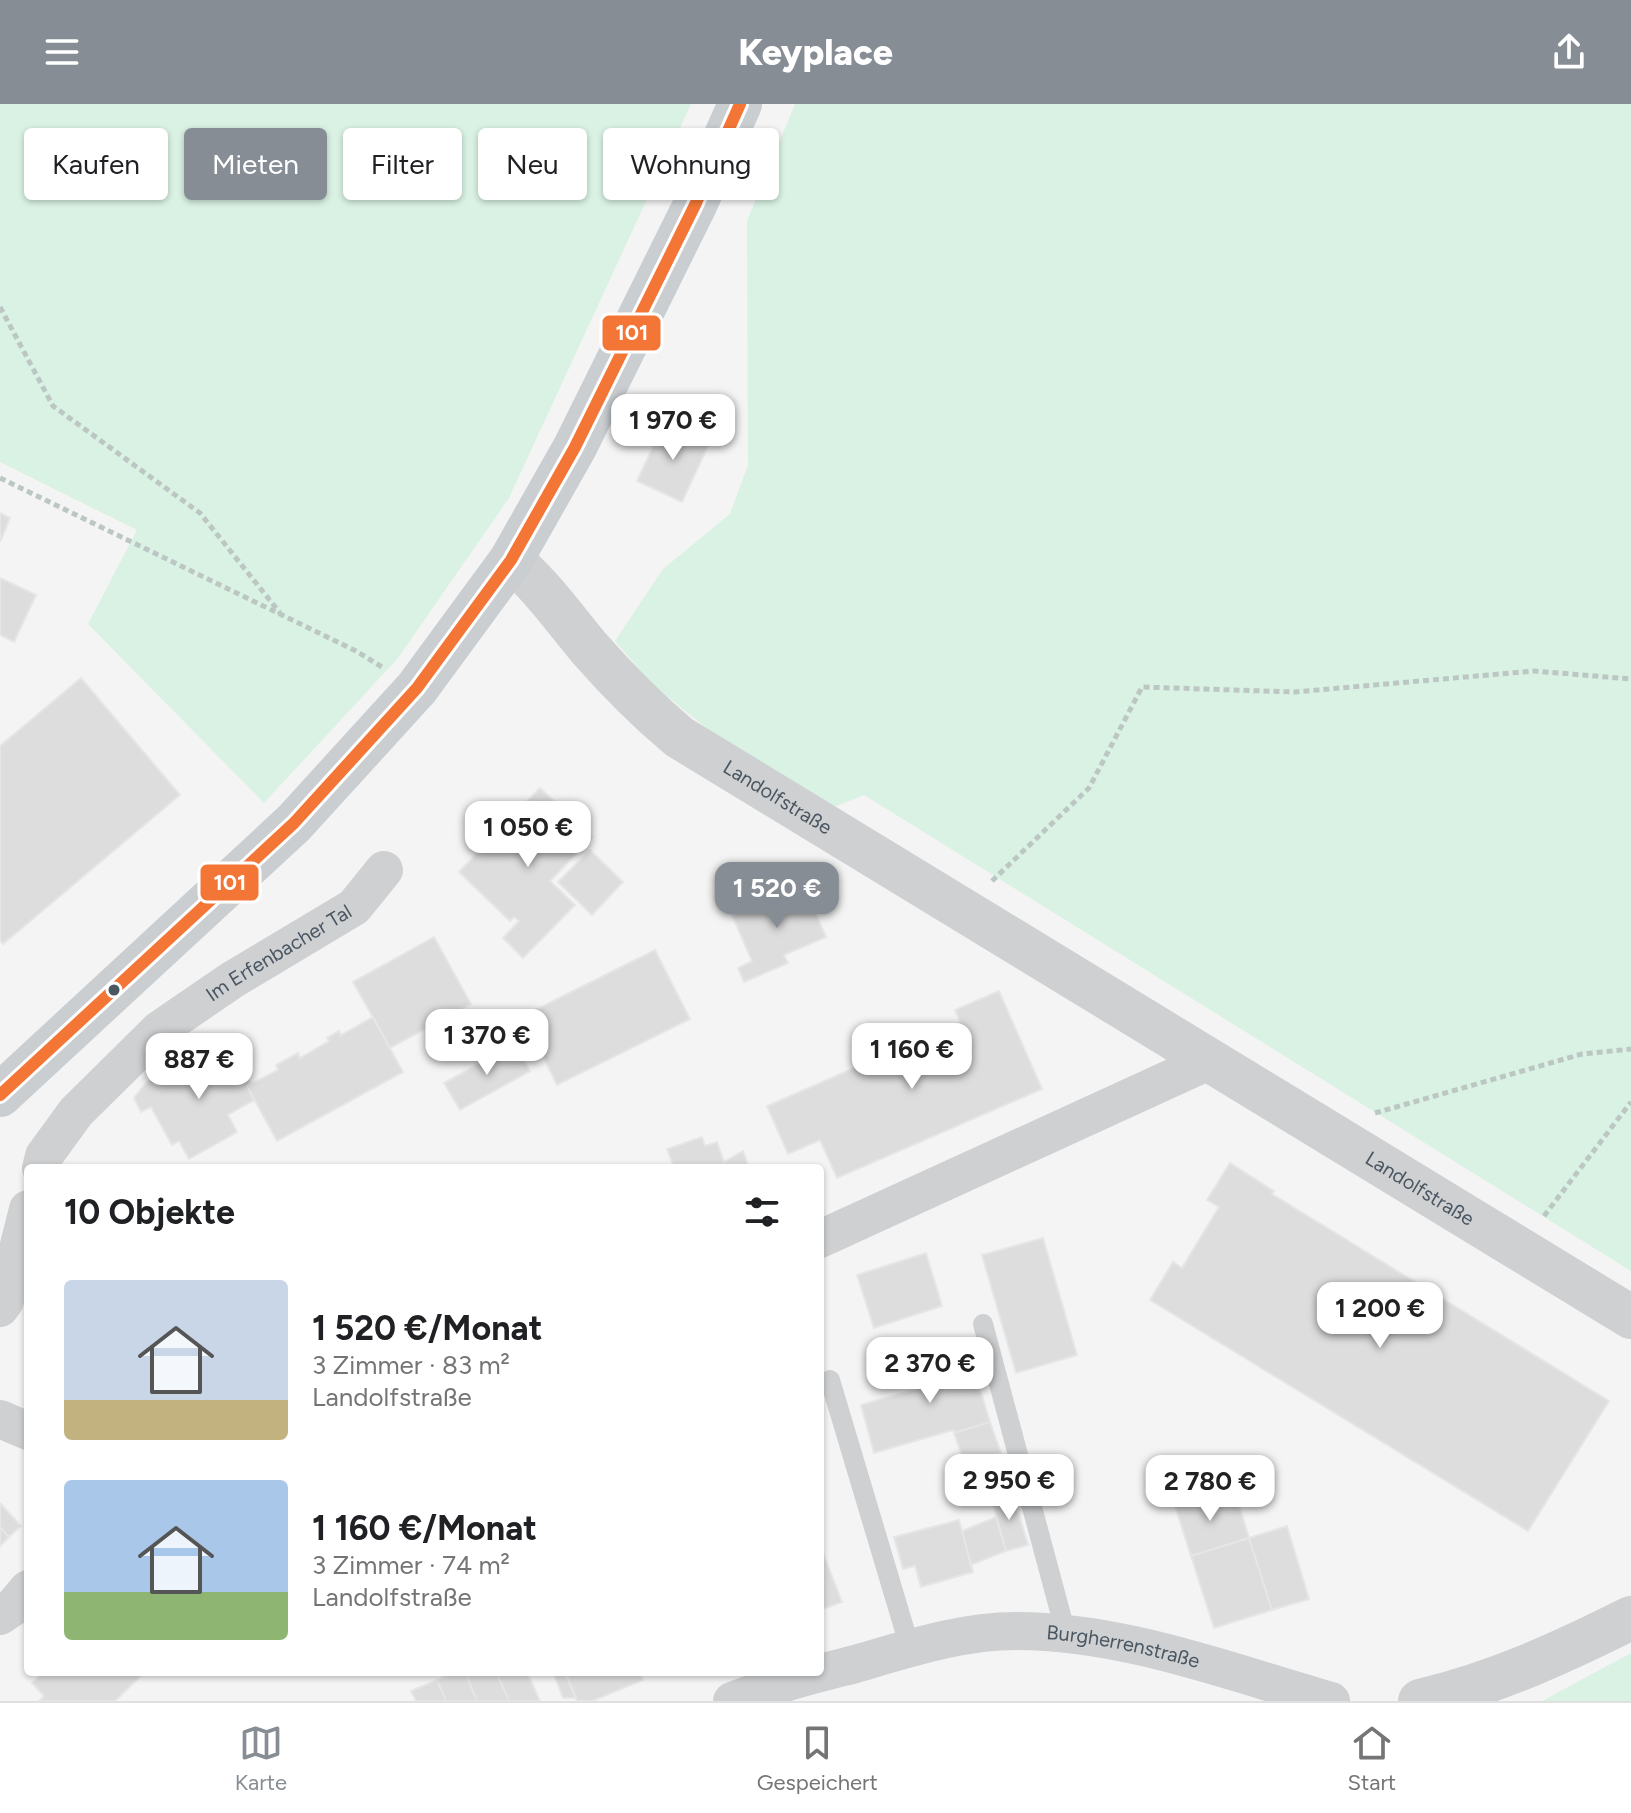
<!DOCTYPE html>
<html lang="de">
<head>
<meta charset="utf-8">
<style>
	body { margin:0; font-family:Figtree,sans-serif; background:#f6f6f6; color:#202124; height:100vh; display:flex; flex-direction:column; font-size:30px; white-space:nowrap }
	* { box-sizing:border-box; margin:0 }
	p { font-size:26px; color:#757577 }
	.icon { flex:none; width:44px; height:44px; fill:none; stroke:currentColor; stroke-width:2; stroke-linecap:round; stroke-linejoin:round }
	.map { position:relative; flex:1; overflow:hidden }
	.panel { position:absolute; left:24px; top:1060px; width:800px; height:512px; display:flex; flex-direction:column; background:#fff; border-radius:8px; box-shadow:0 2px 6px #0004 }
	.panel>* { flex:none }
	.top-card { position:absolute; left:24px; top:24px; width:800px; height:72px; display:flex; gap:16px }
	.price { position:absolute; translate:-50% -68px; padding:0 18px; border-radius:16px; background:#fff; color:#222; font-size:26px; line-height:52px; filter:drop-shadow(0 2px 4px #0008) }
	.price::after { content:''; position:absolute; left:50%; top:48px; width:24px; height:18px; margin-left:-12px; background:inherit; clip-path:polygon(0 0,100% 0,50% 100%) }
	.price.selected { background:#868d94; color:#fff }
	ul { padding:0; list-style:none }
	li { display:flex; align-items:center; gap:24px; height:200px; padding:0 40px }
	li span { display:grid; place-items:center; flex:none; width:224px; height:160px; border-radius:8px; color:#555 }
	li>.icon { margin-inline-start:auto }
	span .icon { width:96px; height:96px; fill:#fffc; stroke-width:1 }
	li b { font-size:34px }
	h2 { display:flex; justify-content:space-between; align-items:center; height:96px; padding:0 40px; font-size:34px }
	.pill { padding:0 28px; border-radius:8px; background:#fff; box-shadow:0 2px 6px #0004; font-size:28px; line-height:72px }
	.pill.selected { background:#868d94; color:#fff }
	header { display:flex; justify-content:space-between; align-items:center; height:104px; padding:0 40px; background:#868d94; color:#fff; font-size:36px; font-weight:800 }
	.menu { display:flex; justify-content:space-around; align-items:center; height:112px; border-top:2px solid #e0e0e0; background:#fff; font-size:22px; color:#757577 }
	.menu a { display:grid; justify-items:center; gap:4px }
	.menu .selected { color:#868d94 }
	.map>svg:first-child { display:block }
	.green { fill:#d9f2e3 }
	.building { fill:#ddddde; stroke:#e5e6e7; stroke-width:2 }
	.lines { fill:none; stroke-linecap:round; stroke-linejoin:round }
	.path { stroke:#bcc7c4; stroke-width:5; stroke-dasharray:6 4; stroke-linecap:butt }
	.service { stroke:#ced0d2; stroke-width:20 }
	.minor { stroke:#ced0d2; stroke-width:38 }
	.tertiary { stroke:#ced0d2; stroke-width:44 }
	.primary { stroke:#caced1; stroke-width:44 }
	.bus-1-casing { stroke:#fff; stroke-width:18 }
	.bus-1 { stroke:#f37636; stroke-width:12 }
	.bus-dot { fill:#4a5661; stroke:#fff; stroke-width:3 }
	.labels { text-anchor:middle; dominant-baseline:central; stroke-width:6; stroke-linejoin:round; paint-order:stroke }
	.street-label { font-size:20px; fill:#4a5661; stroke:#fff }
	.line-badge { stroke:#fff; stroke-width:3 }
	.badge-label { font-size:22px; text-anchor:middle; font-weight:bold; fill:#fff }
</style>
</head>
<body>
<header><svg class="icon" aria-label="menu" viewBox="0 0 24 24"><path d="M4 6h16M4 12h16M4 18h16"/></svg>Keyplace<svg class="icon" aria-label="share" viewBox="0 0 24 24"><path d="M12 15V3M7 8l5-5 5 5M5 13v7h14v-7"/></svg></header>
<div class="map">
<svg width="1631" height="1597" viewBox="0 0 1631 1597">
	<rect width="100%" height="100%" fill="#f4f4f4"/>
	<path class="green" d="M0,0h691l-182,394 -111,160 -134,145 -176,-179 49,-94 -137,-68z
		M795,0h836v1167l-767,-476 -30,12 -124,-76 -58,-47 -37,-43 48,-72 67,-55 18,-49 -1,-244z
		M1631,1549v48h-89z"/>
	<path class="building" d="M664,319l45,21 -27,58 -45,-21z
		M0,409l10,5 -10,24z
		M0,474l36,17 -22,47 -14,-7z
		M81,574l99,117 -177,149 -3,-4v-194z
		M540,684l52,49 -42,44 25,24 -52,53 -20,-20 16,-17 -5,-4 -4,4 -51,-49z
		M590,746l33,32 -31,33 -34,-33z
		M803,780l23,53 -42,18 4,8 -44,19 -6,-14 14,-7 -20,-46z
		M434,833l37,67 -81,44 -37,-66z
		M655,846l35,69 -133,66 -34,-69z
		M999,887l43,98 -205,89 -17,-38 -32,14 -21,-48 193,-84 -5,-12z
		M373,913l30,55 -126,69 -30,-55 31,-16 -2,-5 22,-12 2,5 29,-17 -2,-3 12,-7 2,4z
		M226,935l25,45 -4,2 7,14 -26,15 9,17 -48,27 -10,-18 -7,4 -21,-38 -10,5 -7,-14 12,-15 6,-4 3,6 59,-32 -3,-5z
		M515,940l15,27 -70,39 -16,-27z
		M702,1033l3,9 12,-4 9,26h-52l-7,-19z
		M743,1047l6,17h-23l-2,-6z
		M1230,1059l44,28 -2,3 337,207 -81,130 -378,-231 23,-38 9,6 37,-61 -12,-7z
		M1043,1134l34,117 -61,18 -34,-118z
		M926,1149l16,53 -68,22 -17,-53z
		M966,1239l24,79 -36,11 -1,-3 -79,23 -13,-48 78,-23 -8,-29z
		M990,1318l11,31 -36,11 -11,-31z
		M1012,1388l16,53 -22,6 -15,-54z
		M1210,1388l4,13 23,-7 12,40 -58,18 -17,-53z
		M0,1399l21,23 -12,11 -9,-10z
		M996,1413l10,34 -35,14 -9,-34z
		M959,1416l14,52 -52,15 -6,-21 -12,3 -9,-32z
		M1287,1422l22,73 -37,11 -23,-72z
		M0,1423l9,10 -9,9z
		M1249,1434l23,72 -58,18 -23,-72z
		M823,1449l19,49 -22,8v-56z
		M44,1568h101l-30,29h-76l5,-5 -12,-13z
		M454,1568h11l12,29h-31l-9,-21z
		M465,1568h31l13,29h-32z
		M496,1568h31l13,29h-31z
		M553,1568h12l11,26h-13z
		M565,1568h74l4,8 -51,21h-15z
		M437,1576l9,21h-30l-5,-10z"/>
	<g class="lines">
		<path class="path" d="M0,203l53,99 147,107 80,100
			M0,374l356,173 26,16
			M992,777l97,-93 53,-101 153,5 239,-21 97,8
			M1375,1009l207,-59 49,-5
			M1544,1112l87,-114"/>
		<path class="service" d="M983,1220l83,310
			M830,1276l80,268"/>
		<g class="minor">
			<path id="s1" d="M41,1064l3,-12 32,-44 83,-82 73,-50 122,-73 30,-37"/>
			<path d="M820,1135l389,-178"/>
			<path d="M0,1204l5,-7 23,-92"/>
			<path d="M0,1315l28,12"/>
			<path d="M0,1512l12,-8 16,-19"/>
			<path id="s2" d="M732,1597c40,-16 81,-26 123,-37 52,-15 106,-33 161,-33 107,0 214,41 315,70"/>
		</g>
		<g class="tertiary">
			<path id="s3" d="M511,456c31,26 53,58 79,89 28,32 57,61 89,88l952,580"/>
			<path d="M1420,1597c76,-18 141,-48 211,-83"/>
		</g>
		<path class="primary" d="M0,991l294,-272 123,-135 94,-128 64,-113 120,-242 45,-101"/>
		<defs>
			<path id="bus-1" d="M0,991l294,-272 123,-135 94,-128 64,-113 120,-242 45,-101"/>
		</defs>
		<use href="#bus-1" class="bus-1-casing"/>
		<use href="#bus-1" class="bus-1"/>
	</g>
	<circle class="bus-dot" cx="114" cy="886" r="7"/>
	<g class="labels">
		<g class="street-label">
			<text stroke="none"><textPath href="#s3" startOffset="360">Landolfstraße</textPath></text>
			<text stroke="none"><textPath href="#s1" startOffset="326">Im Erfenbacher Tal</textPath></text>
			<text stroke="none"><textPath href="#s3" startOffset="1112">Landolfstraße</textPath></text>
			<text stroke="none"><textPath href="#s2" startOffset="402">Burgherrenstraße</textPath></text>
		</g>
	</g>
	<g class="line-badge">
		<rect x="601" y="210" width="61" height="38" rx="8" fill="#f37636"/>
		<rect x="199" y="759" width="61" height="39" rx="8" fill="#f37636"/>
	</g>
	<g class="badge-label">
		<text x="632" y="236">101</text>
		<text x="230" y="786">101</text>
	</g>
</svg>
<b class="price" style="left:673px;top:358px">1 970 €</b>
<b class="price" style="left:528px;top:765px">1 050 €</b>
<b class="price selected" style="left:777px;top:826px">1 520 €</b>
<b class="price" style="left:487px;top:973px">1 370 €</b>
<b class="price" style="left:912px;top:987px">1 160 €</b>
<b class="price" style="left:199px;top:997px">887 €</b>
<b class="price" style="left:1380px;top:1246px">1 200 €</b>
<b class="price" style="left:930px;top:1301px">2 370 €</b>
<b class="price" style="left:1009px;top:1418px">2 950 €</b>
<b class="price" style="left:1210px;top:1419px">2 780 €</b>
<div class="top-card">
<a class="pill">Kaufen</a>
<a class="pill selected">Mieten</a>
<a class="pill">Filter</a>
<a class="pill">Neu</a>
<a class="pill">Wohnung</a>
</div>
<section class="panel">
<h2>10 Objekte<svg class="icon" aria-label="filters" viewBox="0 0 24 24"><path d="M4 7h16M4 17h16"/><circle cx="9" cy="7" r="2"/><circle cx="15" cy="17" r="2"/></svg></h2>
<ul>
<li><span style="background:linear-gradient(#c9d6e8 75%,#c2b280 0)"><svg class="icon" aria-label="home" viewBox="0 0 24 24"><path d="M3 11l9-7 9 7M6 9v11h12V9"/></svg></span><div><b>1 520 €/Monat</b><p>3 Zimmer · 83 m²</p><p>Landolfstraße</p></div></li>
<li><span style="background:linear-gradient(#a9c7e8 70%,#8fb573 0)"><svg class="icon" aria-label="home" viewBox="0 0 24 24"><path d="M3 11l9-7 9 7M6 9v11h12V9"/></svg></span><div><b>1 160 €/Monat</b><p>3 Zimmer · 74 m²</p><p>Landolfstraße</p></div></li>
</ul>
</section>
</div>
<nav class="menu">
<a class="selected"><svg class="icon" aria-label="map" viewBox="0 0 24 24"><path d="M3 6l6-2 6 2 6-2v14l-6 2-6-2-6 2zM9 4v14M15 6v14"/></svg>Karte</a>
<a><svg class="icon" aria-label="saved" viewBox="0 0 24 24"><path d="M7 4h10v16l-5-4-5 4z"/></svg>Gespeichert</a>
<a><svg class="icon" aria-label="home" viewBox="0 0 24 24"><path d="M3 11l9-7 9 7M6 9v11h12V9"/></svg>Start</a>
</nav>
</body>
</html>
